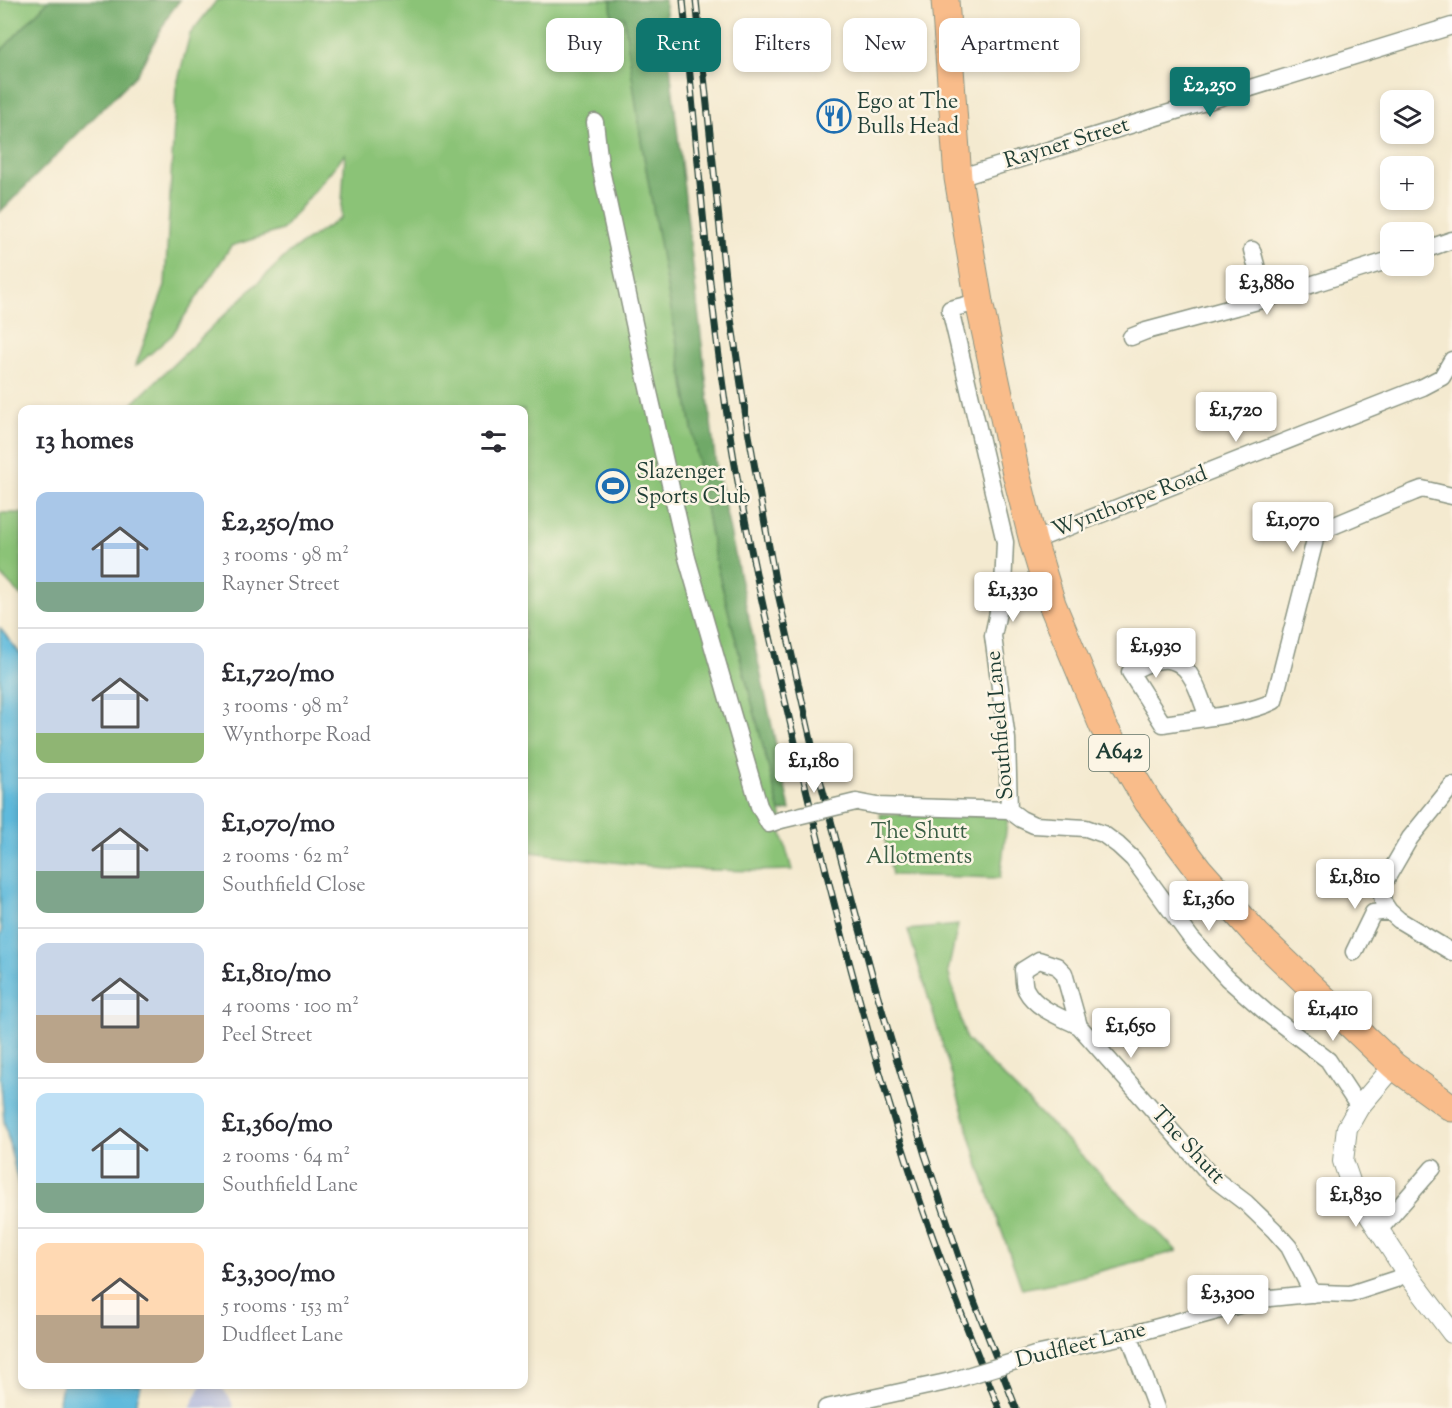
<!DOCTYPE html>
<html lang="en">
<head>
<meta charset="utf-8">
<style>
	body { margin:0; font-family:"Sorts Mill Goudy",serif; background:#f7f7f7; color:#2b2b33; height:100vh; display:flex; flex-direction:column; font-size:22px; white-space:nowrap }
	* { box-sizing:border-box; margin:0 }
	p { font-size:20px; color:#7c7c81 }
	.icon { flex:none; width:33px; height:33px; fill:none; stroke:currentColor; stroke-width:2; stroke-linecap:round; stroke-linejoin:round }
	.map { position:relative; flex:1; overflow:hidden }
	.side { position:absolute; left:18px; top:405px; width:510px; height:984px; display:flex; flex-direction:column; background:#fff; border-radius:12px; box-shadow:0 3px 9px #0003 }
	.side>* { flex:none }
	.banner { position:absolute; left:546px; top:18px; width:570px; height:54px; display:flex; gap:12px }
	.fabs { position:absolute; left:1380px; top:90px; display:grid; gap:12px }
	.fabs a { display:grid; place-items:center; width:54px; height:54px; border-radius:12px; background:#fff; box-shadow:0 3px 9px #0003; font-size:30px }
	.price { position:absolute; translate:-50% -51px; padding:0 14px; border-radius:6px; background:#fff; color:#222; font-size:20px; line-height:39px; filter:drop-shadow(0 2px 3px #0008) }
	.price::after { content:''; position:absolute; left:50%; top:36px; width:18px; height:14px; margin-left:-9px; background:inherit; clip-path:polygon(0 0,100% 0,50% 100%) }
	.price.active { background:#0f766e; color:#fff }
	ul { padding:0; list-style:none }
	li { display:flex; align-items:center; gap:18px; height:150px; padding:0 18px }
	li+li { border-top:2px solid #e1e1e2 }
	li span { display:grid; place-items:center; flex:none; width:168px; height:120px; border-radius:12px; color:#555 }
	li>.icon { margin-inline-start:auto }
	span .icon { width:72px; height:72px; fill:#fffc; stroke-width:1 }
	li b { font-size:26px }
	h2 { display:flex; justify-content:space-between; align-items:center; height:72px; padding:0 18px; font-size:26px }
	.chip { padding:0 21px; border-radius:12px; background:#fff; box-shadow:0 3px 9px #0003; font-size:21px; line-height:54px }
	.chip.active { background:#0f766e; color:#fff }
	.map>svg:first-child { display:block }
	.industrial { fill:#bdc3de }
	.green { fill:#8bc377; stroke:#558056; stroke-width:1.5 }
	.forest { fill:#70a968; stroke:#48734e; stroke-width:1.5 }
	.water { fill:#5fbadc; stroke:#3f7c88; stroke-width:1.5 }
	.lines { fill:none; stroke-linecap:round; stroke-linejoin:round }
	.minor-casing { stroke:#8a9482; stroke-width:19 }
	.tertiary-casing { stroke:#8a9482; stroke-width:22 }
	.trunk-casing { stroke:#8a9482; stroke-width:29 }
	.minor { stroke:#fff; stroke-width:16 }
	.tertiary { stroke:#fff; stroke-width:20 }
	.trunk { stroke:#f9bc8a; stroke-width:27 }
	.rail-casing { stroke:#1f3d34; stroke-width:7 }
	.rail { stroke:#fcf5e5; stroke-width:4.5; stroke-dasharray:14; stroke-linecap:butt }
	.minor-bridge-casing { stroke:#8a9482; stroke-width:19; stroke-linecap:butt }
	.minor-bridge { stroke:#fff; stroke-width:16 }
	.labels { text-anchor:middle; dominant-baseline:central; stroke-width:5; stroke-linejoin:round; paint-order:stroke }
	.shield { fill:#fcf5e5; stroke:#617469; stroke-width:1.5 }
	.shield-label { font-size:21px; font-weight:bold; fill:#1f3d34 }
	.poi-label { font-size:22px; fill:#1f3d34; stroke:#fcf5e5; text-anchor:start }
	.street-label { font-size:22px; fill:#1f3d34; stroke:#fcf5e5 }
	.park-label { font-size:22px; fill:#3a5e45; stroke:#fcf5e5 }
</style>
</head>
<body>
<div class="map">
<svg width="1452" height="1408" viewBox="0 0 1452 1408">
	<rect width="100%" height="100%" fill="#fcf5e5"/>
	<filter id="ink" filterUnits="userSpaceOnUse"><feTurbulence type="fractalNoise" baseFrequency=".0167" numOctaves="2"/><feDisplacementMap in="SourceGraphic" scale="12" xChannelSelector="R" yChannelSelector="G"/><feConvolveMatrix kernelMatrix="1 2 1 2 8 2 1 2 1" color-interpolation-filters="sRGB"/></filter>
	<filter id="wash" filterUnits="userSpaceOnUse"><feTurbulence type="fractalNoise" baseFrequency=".008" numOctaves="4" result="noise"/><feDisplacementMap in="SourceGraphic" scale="24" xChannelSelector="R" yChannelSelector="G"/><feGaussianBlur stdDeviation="1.35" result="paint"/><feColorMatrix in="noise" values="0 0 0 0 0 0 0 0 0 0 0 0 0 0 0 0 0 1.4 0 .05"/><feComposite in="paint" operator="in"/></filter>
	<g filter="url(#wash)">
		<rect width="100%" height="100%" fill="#f4ead0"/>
		<path class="industrial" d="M202,1384l17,1 11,13 4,10h-44z"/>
		<path class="green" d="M0,0h49l-49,52z
			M217,0h394l1,17 12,-1 17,124 75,423 64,249 4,16 -3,2 11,40c-90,4 -179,-7 -268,-19v-441h-398l165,-159 50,-33 4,-64 -63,76 -51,16 -59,89 -37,32 30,-81 11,-198 14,-54z
			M0,513h22v84l-22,-23z
			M880,814l128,2 -8,62 -108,-3z
			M958,925l-10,46 18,68 211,212 -114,30 -41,8 -42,-120 -72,-239z"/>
		<path class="forest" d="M49,0h131l-10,13 -33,61 -137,138v-160z
			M611,0h54l6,76 45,390 74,344 -10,2 -64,-249 -75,-423 -17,-123h-12z"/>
		<path class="water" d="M0,628l22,28v544l-18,-79 -4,-48v-136l2,-6 -2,-11z
			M62,1385v-1l79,1 -6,23h-77z"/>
	</g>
	<g filter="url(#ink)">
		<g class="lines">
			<defs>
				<path id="minor" d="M595,122l5,43 46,214 41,179 72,248 10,18 12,-4
					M958,178l494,-152
					M1252,250l13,49
					M1424,250l28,-10
					M979,302l-29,7 55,233 -2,46 -10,48 14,103 2,71 12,9 13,6 52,3 17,6 15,11 15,14 58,79 36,40 41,36 60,46 31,47
					M1131,337l15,-6 119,-32 125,-39
					M1033,541l390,-154 19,-10 10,-17
					M1208,717c-9,-22 -17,-61 -47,-57 -11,1 -22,8 -31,12l33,52c31,-5 84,-9 111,-23l42,-165 12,-8 86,-36 8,-3 30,7
					M1452,786l-42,52 -29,50 2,14 6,9 10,9 53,32
					M856,802l21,4 132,4
					M1354,952l19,-39 16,-2
					M1079,1026c-18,-9 -43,-17 -53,-36 -3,-5 -2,-13 -3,-20l16,-10 18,6 7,7 15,53 134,152 33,25 28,27 15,17 24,47
					M1379,1230l54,-62
					M1129,1335l27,73
					M1035,1355l94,-20 132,-36 59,-6 30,1 46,-15 10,-7
					M826,1408l125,-27"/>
				<path id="tertiary" d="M1394,1066l-35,41 -12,21 -4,33 10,29 53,82 46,61"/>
				<path id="trunk" d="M945,0l13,178 21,124 36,167 18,72 19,63 51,122 45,76 51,68 58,65 137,131 58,42"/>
			</defs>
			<use href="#minor" class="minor-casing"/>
			<use href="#tertiary" class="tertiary-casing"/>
			<use href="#trunk" class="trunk-casing"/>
			<use href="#minor" class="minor"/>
			<use href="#tertiary" class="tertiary"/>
			<use href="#trunk" class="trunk"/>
			<defs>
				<path id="rail" d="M683,0c14,147 25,295 48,441 17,106 42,210 67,314 34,144 70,288 116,428 25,76 55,151 85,225
					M696,0l30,286 21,138 28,156 44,196 58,217 48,162 48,143 43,110"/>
			</defs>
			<use href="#rail" class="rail-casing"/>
			<use href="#rail" class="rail"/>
			<defs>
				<path id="minor-bridge" d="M781,820l75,-18
					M951,1381l84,-26"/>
			</defs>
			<use href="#minor-bridge" class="minor-bridge-casing"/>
			<use href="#minor-bridge" class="minor-bridge"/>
		</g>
	</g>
	<defs>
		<symbol id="restaurant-ring" viewBox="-11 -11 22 22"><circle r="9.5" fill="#fcf5e5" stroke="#1f6fb2" stroke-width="1.5"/><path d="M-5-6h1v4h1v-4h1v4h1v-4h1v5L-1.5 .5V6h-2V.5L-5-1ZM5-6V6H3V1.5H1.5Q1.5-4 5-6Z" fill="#1f6fb2"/></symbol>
		<symbol id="stadium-ring" viewBox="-11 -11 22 22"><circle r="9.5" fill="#fcf5e5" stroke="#1f6fb2" stroke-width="1.5"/><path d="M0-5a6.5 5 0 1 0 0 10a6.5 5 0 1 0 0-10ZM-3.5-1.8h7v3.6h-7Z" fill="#1f6fb2"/></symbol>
	</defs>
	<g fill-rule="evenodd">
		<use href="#restaurant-ring" x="815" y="97" width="38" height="38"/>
		<use href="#stadium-ring" x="594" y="467" width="38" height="38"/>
	</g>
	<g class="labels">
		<rect class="shield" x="1089" y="735" width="60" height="36" rx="4.5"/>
		<g class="shield-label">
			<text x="1119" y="753">A642</text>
		</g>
		<g class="poi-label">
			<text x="857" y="103">Ego at The<tspan x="857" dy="25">Bulls Head</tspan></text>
			<text x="636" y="473">Slazenger<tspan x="636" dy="25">Sports Club</tspan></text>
		</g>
		<g class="street-label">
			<text transform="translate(1067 144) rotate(-17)">Rayner Street</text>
			<text transform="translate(1130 503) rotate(-21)">Wynthorpe Road</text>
			<text transform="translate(1001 725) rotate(-95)">Southfield Lane</text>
			<text transform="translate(1187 1146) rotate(47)">The Shutt</text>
			<text transform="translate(1081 1346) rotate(-14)">Dudfleet Lane</text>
		</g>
		<g class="park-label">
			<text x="919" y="833">The Shutt<tspan x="919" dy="25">Allotments</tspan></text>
		</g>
	</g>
</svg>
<div class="fabs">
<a><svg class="icon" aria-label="layers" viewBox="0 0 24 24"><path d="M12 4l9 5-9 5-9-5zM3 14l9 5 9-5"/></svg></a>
<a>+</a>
<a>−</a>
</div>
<b class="price active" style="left:1210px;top:118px">£2,250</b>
<b class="price" style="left:1267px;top:316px">£3,880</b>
<b class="price" style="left:1236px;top:443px">£1,720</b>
<b class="price" style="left:1293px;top:553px">£1,070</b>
<b class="price" style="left:1013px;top:623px">£1,330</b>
<b class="price" style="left:1156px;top:679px">£1,930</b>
<b class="price" style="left:814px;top:794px">£1,180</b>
<b class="price" style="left:1355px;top:910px">£1,810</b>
<b class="price" style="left:1209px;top:932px">£1,360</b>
<b class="price" style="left:1333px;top:1042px">£1,410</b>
<b class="price" style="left:1131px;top:1059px">£1,650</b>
<b class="price" style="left:1356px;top:1228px">£1,830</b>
<b class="price" style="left:1228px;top:1326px">£3,300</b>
<div class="banner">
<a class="chip">Buy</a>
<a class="chip active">Rent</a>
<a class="chip">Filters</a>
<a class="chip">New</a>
<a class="chip">Apartment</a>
</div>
<section class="side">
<h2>13 homes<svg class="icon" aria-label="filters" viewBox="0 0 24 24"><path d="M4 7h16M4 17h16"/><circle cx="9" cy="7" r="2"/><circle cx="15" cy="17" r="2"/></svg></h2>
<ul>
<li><span style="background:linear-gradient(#a9c7e8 75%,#7fa58c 0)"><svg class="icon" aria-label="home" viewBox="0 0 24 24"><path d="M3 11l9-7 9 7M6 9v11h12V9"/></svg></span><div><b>£2,250/mo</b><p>3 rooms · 98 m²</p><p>Rayner Street</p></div></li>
<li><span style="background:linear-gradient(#c9d6e8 75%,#8fb573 0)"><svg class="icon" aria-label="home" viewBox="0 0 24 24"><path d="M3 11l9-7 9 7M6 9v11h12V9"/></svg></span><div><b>£1,720/mo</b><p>3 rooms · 98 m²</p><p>Wynthorpe Road</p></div></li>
<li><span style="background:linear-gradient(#c9d6e8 65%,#7fa58c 0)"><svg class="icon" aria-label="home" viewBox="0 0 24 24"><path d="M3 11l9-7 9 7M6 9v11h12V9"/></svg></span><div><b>£1,070/mo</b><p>2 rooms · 62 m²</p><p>Southfield Close</p></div></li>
<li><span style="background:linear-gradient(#c9d6e8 60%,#b9a48a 0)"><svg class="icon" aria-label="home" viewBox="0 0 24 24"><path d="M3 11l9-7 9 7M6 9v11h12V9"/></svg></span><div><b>£1,810/mo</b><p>4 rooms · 100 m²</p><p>Peel Street</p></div></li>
<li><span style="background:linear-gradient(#bfe0f5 75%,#7fa58c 0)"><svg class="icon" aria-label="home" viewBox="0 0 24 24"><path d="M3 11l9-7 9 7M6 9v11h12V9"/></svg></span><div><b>£1,360/mo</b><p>2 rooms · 64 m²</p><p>Southfield Lane</p></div></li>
<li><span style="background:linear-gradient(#ffd9b3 60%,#b9a48a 0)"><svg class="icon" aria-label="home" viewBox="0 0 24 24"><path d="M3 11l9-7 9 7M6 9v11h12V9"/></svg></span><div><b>£3,300/mo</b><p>5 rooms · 153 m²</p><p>Dudfleet Lane</p></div></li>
</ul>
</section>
</div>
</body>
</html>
